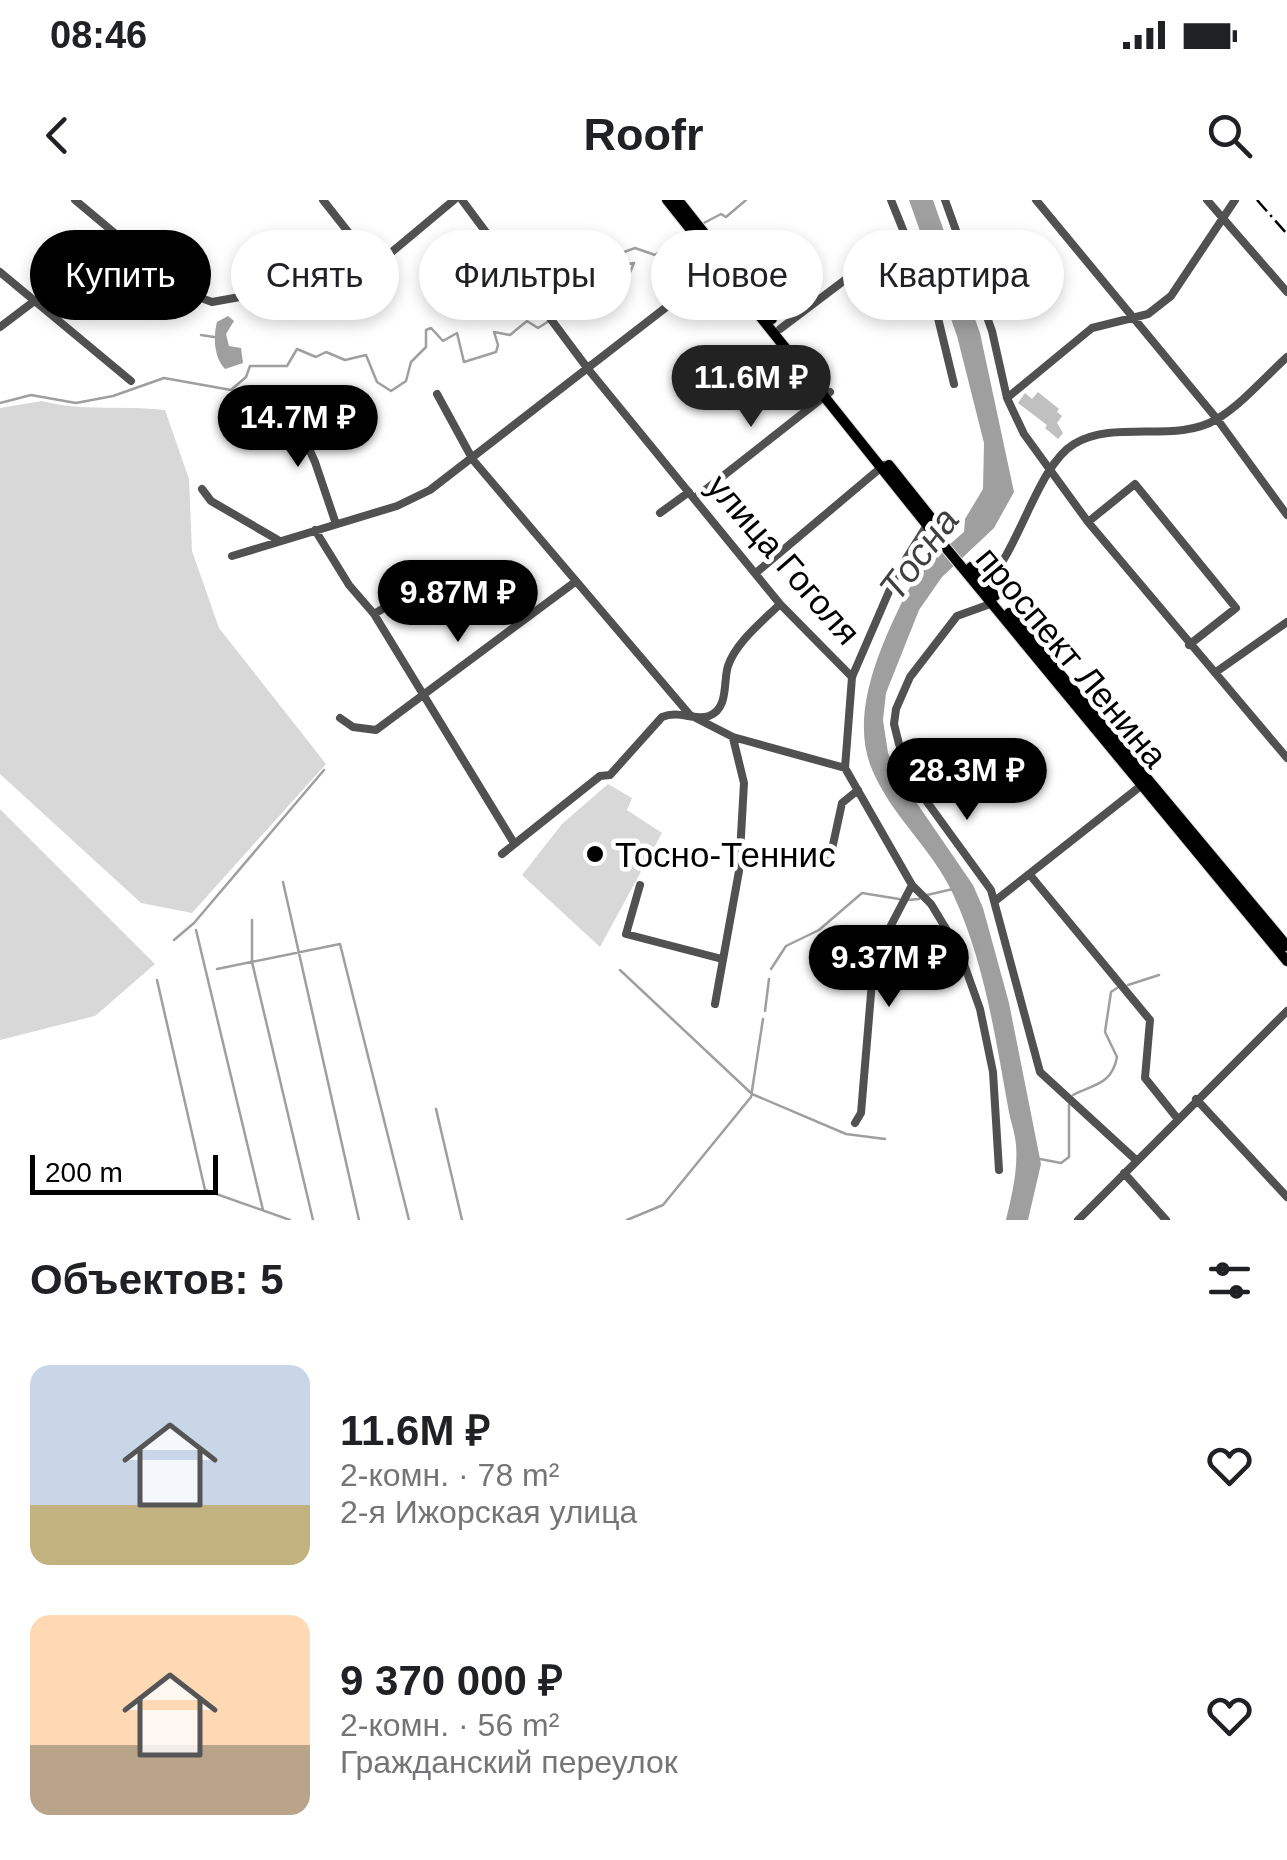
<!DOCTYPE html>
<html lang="ru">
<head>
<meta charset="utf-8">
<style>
	body { margin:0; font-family:Arial,sans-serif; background:#f6f6f6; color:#202124; height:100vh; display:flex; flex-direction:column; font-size:38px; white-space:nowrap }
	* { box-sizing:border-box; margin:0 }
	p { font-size:32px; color:#757577 }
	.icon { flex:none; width:55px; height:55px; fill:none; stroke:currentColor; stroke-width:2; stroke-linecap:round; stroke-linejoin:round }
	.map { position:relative; height:1020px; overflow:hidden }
	.drawer { display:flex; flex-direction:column; background:#fff; flex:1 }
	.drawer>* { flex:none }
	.hud { position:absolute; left:30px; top:30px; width:1228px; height:90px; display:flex; gap:20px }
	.scale { position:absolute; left:30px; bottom:25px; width:188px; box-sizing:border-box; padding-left:10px; border:5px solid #000; border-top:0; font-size:28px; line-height:35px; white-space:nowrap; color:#000; -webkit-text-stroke:8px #fff; paint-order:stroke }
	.price { position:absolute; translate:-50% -85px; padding:0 22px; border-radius:35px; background:#000; color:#fff; font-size:32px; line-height:65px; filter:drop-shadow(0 2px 5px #0008) }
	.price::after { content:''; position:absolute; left:50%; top:60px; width:30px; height:22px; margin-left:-15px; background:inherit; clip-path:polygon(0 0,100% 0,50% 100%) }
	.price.selected { background:#222; color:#fff }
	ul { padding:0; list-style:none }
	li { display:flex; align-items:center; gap:30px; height:250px; padding:0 30px }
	li span { display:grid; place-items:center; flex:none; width:280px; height:200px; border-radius:20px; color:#555 }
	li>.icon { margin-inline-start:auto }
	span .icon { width:120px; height:120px; fill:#fffc; stroke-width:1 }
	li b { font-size:42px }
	h2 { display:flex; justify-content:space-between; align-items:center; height:120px; padding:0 30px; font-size:42px }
	.pill { padding:0 35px; border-radius:45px; background:#fff; box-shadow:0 5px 15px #0003; font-size:35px; line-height:90px }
	.pill.selected { background:#000; color:#fff }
	.status { display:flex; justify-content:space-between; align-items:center; height:70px; padding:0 50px; background:#fff; direction:ltr }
	.status svg { height:28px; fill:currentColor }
	header { display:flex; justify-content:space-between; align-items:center; height:130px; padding:0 30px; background:#fff; font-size:45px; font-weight:800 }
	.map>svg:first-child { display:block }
	.green { fill:#d8d8d8 }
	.water { fill:#9f9f9f }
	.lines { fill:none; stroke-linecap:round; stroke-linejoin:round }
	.stream { stroke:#9f9f9f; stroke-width:2.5 }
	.building { fill:#c0c0c0 }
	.major-casing { stroke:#dbdbdb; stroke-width:12 }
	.minor { stroke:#515151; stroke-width:8 }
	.major { stroke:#000; stroke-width:10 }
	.rail { stroke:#000; stroke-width:2.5; stroke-dasharray:15 5 2.5 5; stroke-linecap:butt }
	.poi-dot { fill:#000; stroke:#fff; stroke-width:4 }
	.labels { text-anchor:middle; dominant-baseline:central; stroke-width:9; stroke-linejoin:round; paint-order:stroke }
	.street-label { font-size:35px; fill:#000; stroke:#fff }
	.poi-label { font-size:35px; fill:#000; stroke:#fff; text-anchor:start }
	.water-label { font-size:38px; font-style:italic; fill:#404040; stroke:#fff }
</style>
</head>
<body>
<div class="status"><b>08:46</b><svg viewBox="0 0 49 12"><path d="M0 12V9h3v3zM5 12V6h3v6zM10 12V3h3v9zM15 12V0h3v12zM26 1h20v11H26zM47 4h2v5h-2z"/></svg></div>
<header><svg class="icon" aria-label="back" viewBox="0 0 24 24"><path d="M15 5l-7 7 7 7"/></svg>Roofr<svg class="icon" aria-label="search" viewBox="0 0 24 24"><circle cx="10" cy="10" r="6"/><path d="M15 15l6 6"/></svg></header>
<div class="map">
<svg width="1287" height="1020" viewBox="0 0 1287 1020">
	<rect width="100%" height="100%" fill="#fff"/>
	<path class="green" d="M42,201c40,11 81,4 123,9l24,69 3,72 27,77 107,136 -134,149 -51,-10 -141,-129v-366z
		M608,584l24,14 -5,12 35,23 -62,114 -78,-72 40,-51z
		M0,609l155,155 -60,52 -95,24z"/>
	<path class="water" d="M909,0h24l47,133 34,159 -20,36 -52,49 -23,33 -33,83 -3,27 5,33 13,27 72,105 10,23 26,95 32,161 -13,56h-22c6,-25 12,-50 10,-75 -1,-13 -6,-25 -8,-38 -13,-72 -24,-146 -55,-213 -21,-46 -63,-79 -82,-127 -21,-53 9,-120 32,-167 13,-27 39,-49 61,-68l1,-13 18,-30 1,-46 -27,-107z
		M228,116l6,5 -8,13 3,12 12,2 2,15 -18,6c-11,-11 -12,-32 -8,-47z"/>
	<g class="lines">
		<path class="stream" d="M700,25l21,-11 5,3 20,-17
			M556,117c11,-5 19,-11 29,-16 31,-17 29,11 49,-38l-21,4 3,-12 19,-7 20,7 35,-23
			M201,135l13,2
			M0,203l31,-8 45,8 37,-7 51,-18 67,12 15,-13 4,-11h37l10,-17 19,8 10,-5 19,8 21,-5 11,27 14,9 15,-10 5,-19 15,-15v-17l5,-2 12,13 14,-8 7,29 32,-10 2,-7 -4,-13 16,3 17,-14 11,7 11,-7
			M283,682l76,338
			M927,695l26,-6
			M908,700l11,-1
			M252,720v42l61,258
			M196,730l67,280
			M174,740l20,-17 130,-153
			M217,769l123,-25 69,276
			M771,769l15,-23 33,-16 43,-37 37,6
			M620,770l132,124 94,40 39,5
			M157,780l48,210 85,30
			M1128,785l31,-10
			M765,811l4,-32
			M1073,895c22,-11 39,-11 44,-38l-12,-25 6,-40 6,-4
			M436,909l26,111
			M1040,959l21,4 8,-6v-52
			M627,1020l36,-15 88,-108 12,-78"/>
	</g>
	<path class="building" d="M1038,192l21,17 -2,3 5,4 -5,7 6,10 -5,6 -13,-11 2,-3 -29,-22 7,-10 7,6z"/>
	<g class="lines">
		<defs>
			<path id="major" d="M667,0l260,325 360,436
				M678,0l94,119
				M889,265l55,69
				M971,367l24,29
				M1009,413l278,333"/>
		</defs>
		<use href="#major" class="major-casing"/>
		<path class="minor" d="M75,0l110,92 27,10 139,-25 24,-11 79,-66
			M323,0l52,66
			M462,0l126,169 192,235 72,73
			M891,0l46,114 17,70
			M945,0l47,131 15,67 17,36 64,88 199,236
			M1036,0l181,219 70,96
			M1207,0l80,92
			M0,72l131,109
			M0,127l119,-90
			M780,129l123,-93
			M437,194l36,66 217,255 43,22 112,31
			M1007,198l85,-70 56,-14 23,-18 64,-96
			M289,205l26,57 21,62
			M202,289l9,12 67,39
			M695,298l135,-106
			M660,313l29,-21
			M1088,322l47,-38 101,124 -47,37
			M927,325l-30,48 -45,104 -7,91 67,117 19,19 28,46 21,59 13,63 6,98
			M315,330l34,55 25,29 140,229
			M232,356l165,-50 33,-16 292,-226
			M757,372l127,-107
			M984,386c35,-34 53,-120 90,-142 41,-25 102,0 143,-25 25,-15 48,-42 70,-62
			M993,403l-36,13 -47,61 -14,32 -2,15 5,20 20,47 72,99 49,182 96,88
			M374,414l72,-43
			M1216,472l71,-50
			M340,518l13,9 23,3 199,-148
			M502,654l98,-78 10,-1 52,-58c17,-7 32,4 47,-1 20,-7 14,-35 19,-50 8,-24 35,-45 52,-62
			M829,663l13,-60 16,-13
			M1030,675l120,145 -5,58 32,40
			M640,685l-14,49 96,25
			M995,701l147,-116
			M715,804l24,-133 5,-88 -11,-45
			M1196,899l91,98
			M855,923l6,-10 13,-155 38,-73
			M1124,973l42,47
			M1078,1020l209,-209"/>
		<use href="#major" class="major"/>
		<path class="rail" d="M1257,0l30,34"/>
	</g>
	<circle class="poi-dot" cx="595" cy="654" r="10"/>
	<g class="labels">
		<g class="street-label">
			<text transform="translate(784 359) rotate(49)">улица Гоголя</text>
			<text transform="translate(1072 457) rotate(50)">проспект Ленина</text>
		</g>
		<g class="poi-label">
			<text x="615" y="654">Тосно-Теннис</text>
		</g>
		<g class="water-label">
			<text transform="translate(919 354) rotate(-53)">Тосна</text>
		</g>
	</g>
</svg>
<div class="scale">200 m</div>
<b class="price selected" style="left:751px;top:230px">11.6M ₽</b>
<b class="price" style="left:298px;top:270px">14.7M ₽</b>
<b class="price" style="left:458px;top:445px">9.87M ₽</b>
<b class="price" style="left:967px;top:623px">28.3M ₽</b>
<b class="price" style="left:889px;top:810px">9.37M ₽</b>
<div class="hud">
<a class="pill selected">Купить</a>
<a class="pill">Снять</a>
<a class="pill">Фильтры</a>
<a class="pill">Новое</a>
<a class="pill">Квартира</a>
</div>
</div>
<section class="drawer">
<h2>Объектов: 5<svg class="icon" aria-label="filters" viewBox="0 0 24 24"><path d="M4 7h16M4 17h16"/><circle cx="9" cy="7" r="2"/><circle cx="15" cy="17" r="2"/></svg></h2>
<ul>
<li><span style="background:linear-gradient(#c9d6e8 70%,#c2b280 0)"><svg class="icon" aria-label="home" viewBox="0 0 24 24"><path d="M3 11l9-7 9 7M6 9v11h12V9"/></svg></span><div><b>11.6M ₽</b><p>2-комн. · 78 m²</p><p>2-я Ижорская улица</p></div><svg class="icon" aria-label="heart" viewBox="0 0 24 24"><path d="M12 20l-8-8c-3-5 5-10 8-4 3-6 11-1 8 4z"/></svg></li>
<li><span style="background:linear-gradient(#ffd9b3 65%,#b9a48a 0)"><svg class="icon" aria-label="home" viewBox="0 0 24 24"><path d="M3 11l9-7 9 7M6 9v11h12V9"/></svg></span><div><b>9 370 000 ₽</b><p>2-комн. · 56 m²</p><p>Гражданский переулок</p></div><svg class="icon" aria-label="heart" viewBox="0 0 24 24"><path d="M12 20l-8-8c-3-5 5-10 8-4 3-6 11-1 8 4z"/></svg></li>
</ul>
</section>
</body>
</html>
